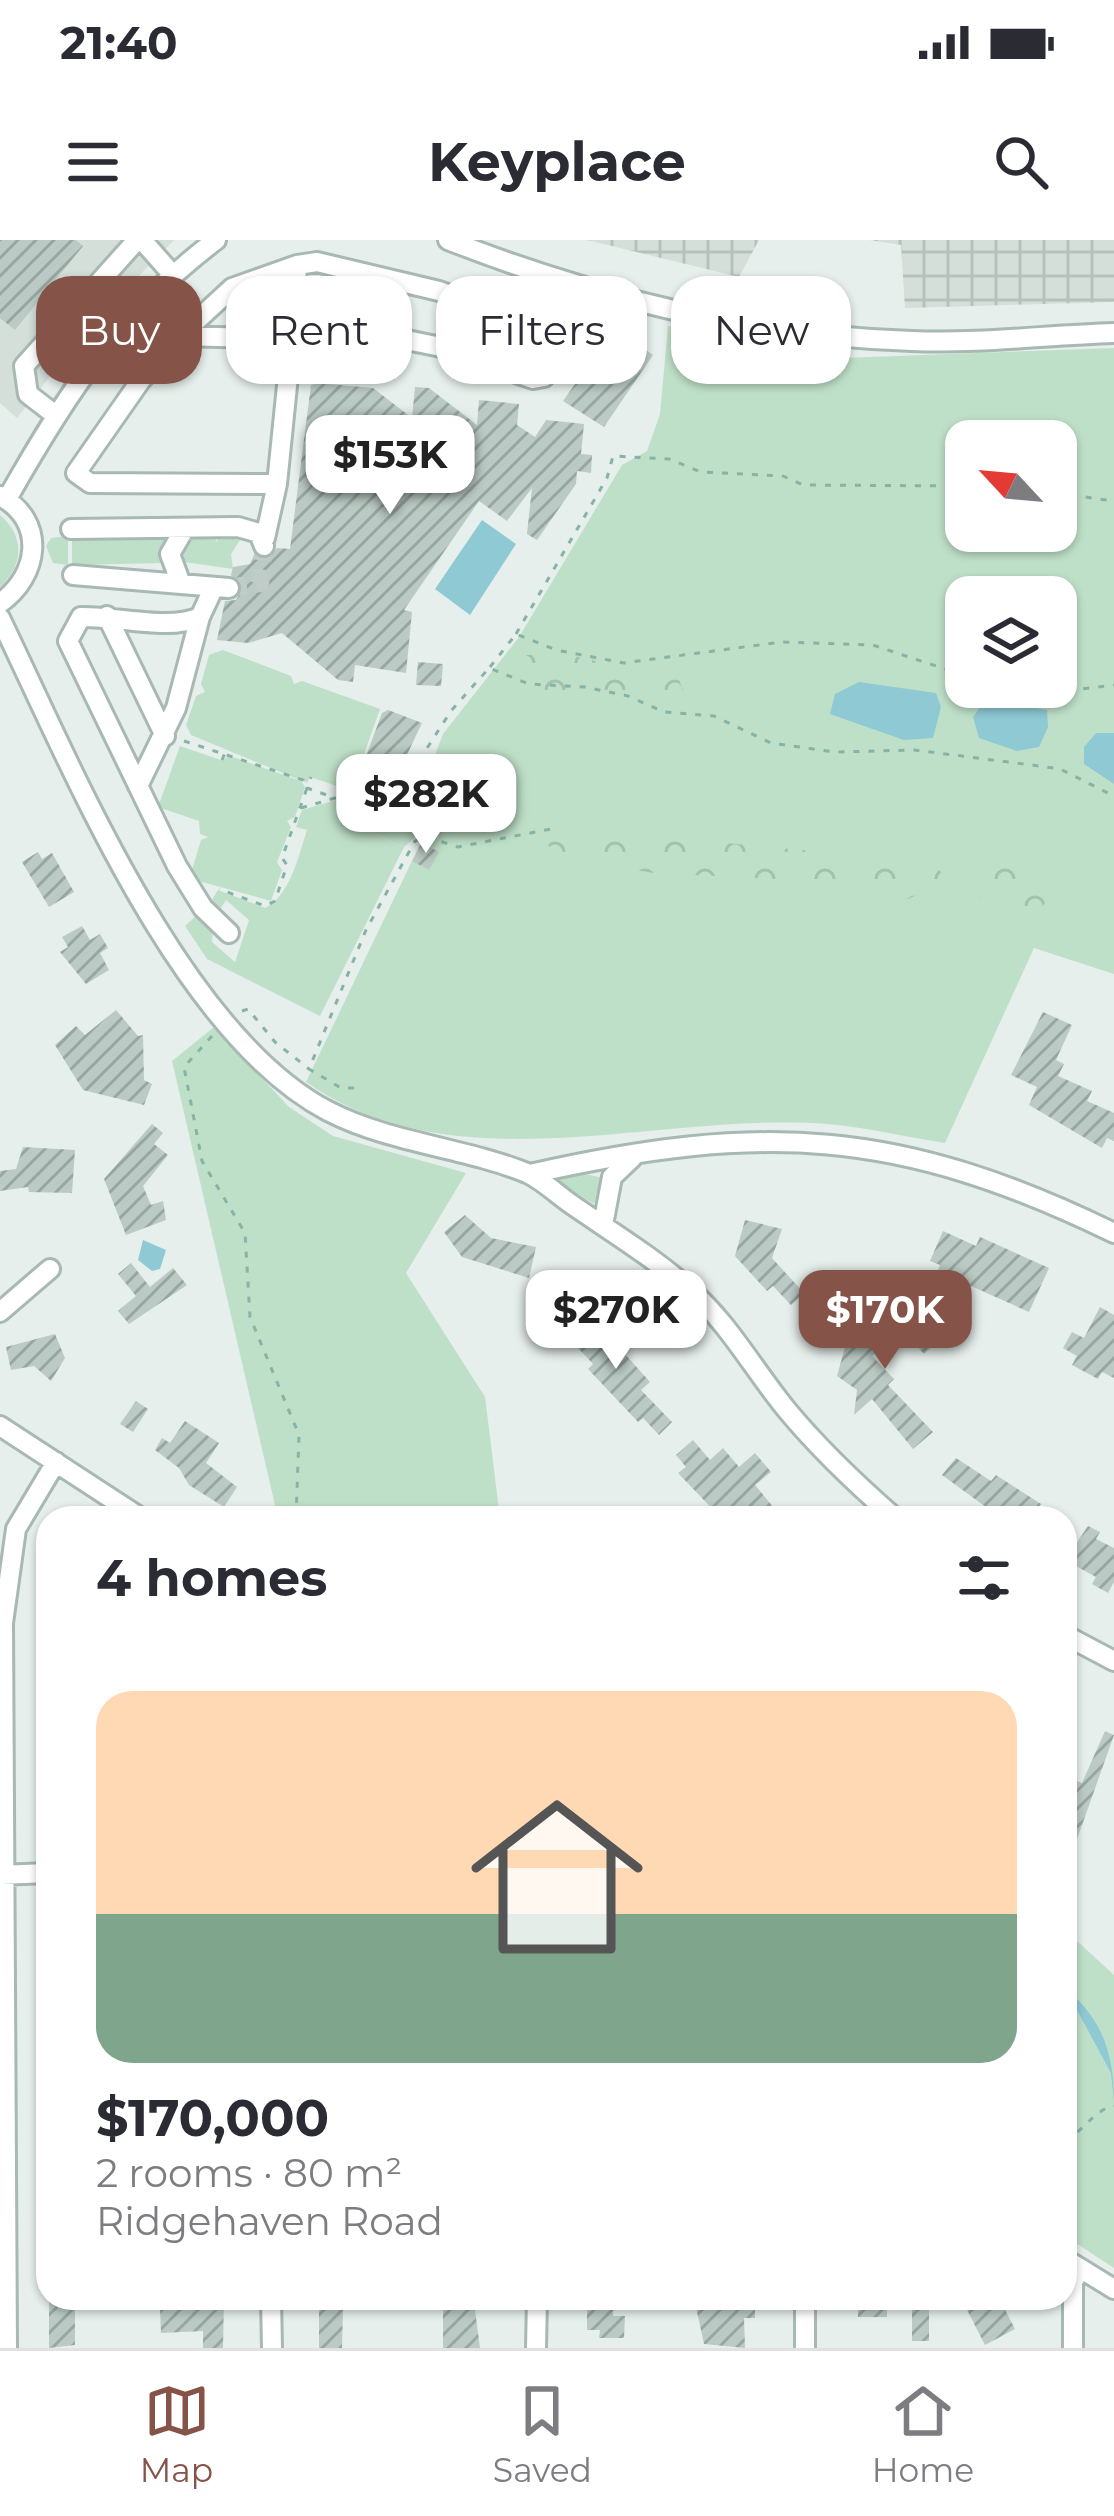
<!DOCTYPE html>
<html lang="en">
<head>
<meta charset="utf-8">
<style>
	body { margin:0; font-family:Montserrat,sans-serif; background:#f2f2f3; color:#2b2b33; height:100vh; display:flex; flex-direction:column; font-size:45px; white-space:nowrap }
	* { box-sizing:border-box; margin:0 }
	p { font-size:39px; color:#7c7c81 }
	.icon { flex:none; width:66px; height:66px; fill:none; stroke:currentColor; stroke-width:2; stroke-linecap:round; stroke-linejoin:round }
	.map { position:relative; flex:1; overflow:hidden }
	.drawer { position:absolute; left:36px; top:1266px; width:1041px; height:804px; display:flex; flex-direction:column; background:#fff; border-radius:36px; box-shadow:0 3px 9px #0004 }
	.drawer>* { flex:none }
	.guide { position:absolute; left:36px; top:36px; width:1044px; height:108px; display:flex; gap:24px }
	.needle { width:78px; rotate:296deg }
	.tools { position:absolute; left:945px; top:180px; display:grid; gap:24px }
	.tools a { display:grid; place-items:center; width:132px; height:132px; border-radius:24px; background:#fff; box-shadow:0 3px 9px #0004; font-size:60px }
	.price { position:absolute; translate:-50% -102px; padding:0 27px; border-radius:24px; background:#fff; color:#222; font-size:39px; line-height:78px; filter:drop-shadow(0 3px 6px #0008) }
	.price::after { content:''; position:absolute; left:50%; top:72px; width:36px; height:27px; margin-left:-18px; background:inherit; clip-path:polygon(0 0,100% 0,50% 100%) }
	.price.on { background:#855347; color:#fff }
	ul { padding:0; list-style:none }
	li { display:grid; align-content:center; gap:24px; height:636px; padding:0 60px }
	li span { display:grid; place-items:center; height:372px; border-radius:36px; color:#555 }
	li>.icon { margin-inline-start:auto }
	span .icon { width:216px; height:216px; fill:#fffc; stroke-width:1 }
	li b { font-size:51px }
	h2 { display:flex; justify-content:space-between; align-items:center; height:144px; padding:0 60px; font-size:51px }
	.tag { padding:0 42px; border-radius:36px; background:#fff; box-shadow:0 3px 9px #0004; font-size:42px; line-height:108px }
	.tag.on { background:#855347; color:#fff }
	.status { display:flex; justify-content:space-between; align-items:center; height:84px; padding:0 60px; background:#fff; direction:ltr }
	.status svg { height:33px; fill:currentColor }
	header { display:flex; justify-content:space-between; align-items:center; height:156px; padding:0 60px; background:#fff; font-size:54px; font-weight:700 }
	.tabs { display:flex; justify-content:space-around; align-items:center; height:168px; border-top:3px solid #e1e1e2; background:#fff; font-size:33px; color:#7c7c81 }
	.tabs a { display:grid; justify-items:center; gap:6px }
	.tabs .on { color:#855347 }
	.map>svg:first-child { display:block }
	.built { fill:#d4dfda }
	.industrial { fill:url(#industrial-grid) }
	.green { fill:#bfe0c8; fill-rule:evenodd }
	.forest { fill:url(#forest-crowns) }
	.water { fill:#8ec9d4 }
	.building { fill:url(#building-hatch) }
	.lines { fill:none; stroke-linecap:round; stroke-linejoin:round }
	.minor-tunnel { stroke:#bfccc8; stroke-width:18; stroke-dasharray:18 9; stroke-linecap:butt }
	.minor-casing { stroke:#a8b8b2; stroke-width:24 }
	.path { stroke:#86b3a5; stroke-width:3; stroke-dasharray:6 9; stroke-linecap:butt }
	.minor { stroke:#fff; stroke-width:18 }
</style>
</head>
<body>
<div class="status"><b>21:40</b><svg viewBox="0 0 49 12"><path d="M0 12V9h3v3zM5 12V6h3v6zM10 12V3h3v9zM15 12V0h3v12zM26 1h20v11H26zM47 4h2v5h-2z"/></svg></div>
<header><svg class="icon" aria-label="menu" viewBox="0 0 24 24"><path d="M4 6h16M4 12h16M4 18h16"/></svg>Keyplace<svg class="icon" aria-label="search" viewBox="0 0 24 24"><circle cx="10" cy="10" r="6"/><path d="M15 15l6 6"/></svg></header>
<div class="map">
<svg width="1114" height="2108" viewBox="0 0 1114 2108">
	<defs>
		<pattern id="industrial-grid" width="8" height="8" patternUnits="userSpaceOnUse" patternTransform="scale(3)"><rect width="8" height="8" fill="#d4dfda"/><path d="M0 4h8M4 0v8" fill="none" stroke="#b6c1bc"/></pattern>
		<pattern id="forest-crowns" width="20" height="18" patternUnits="userSpaceOnUse" patternTransform="scale(3)"><rect width="20" height="18" fill="#bfe0c8"/><path d="M2 6a3 3 0 1 1 6 0M12 15a3 3 0 1 1 6 0" fill="none" stroke="#a4c1ad"/></pattern>
		<pattern id="building-hatch" width="6" height="6" patternUnits="userSpaceOnUse" patternTransform="scale(3)"><rect width="6" height="6" fill="#bbcac4"/><path d="M-1 1l2-2M0 6l6-6M5 7l2-2" fill="none" stroke="#98a6a0"/></pattern>
	</defs>
	<rect width="100%" height="100%" fill="#e6efeb"/>
	<path class="built" d="M0,0h174l-85,87 -72,91 -17,-15z"/>
	<path class="industrial" d="M587,0h172l-20,37z
		M869,0h245v62l-209,6 -4,-63z"/>
	<path class="green" d="M668,86l148,33 298,-11v626l-80,-26 -89,195c-39,-6 -79,-16 -118,-19 -170,-13 -370,64 -521,-42l117,-244 2,-57 18,-47 76,-97 103,-172 25,-14 13,-37zM966,201h90v90h-90zM966,357h90v90h-90z
		M0,275c25,21 24,50 0,72z
		M68,296v29l-15,-2 -7,-17 5,-8z
		M72,296h92l1,27 -93,2z
		M189,296h26l2,7 1,-7 22,4 -9,14 2,15 -49,-7 -7,-15z
		M223,410l68,26 3,8 8,-3 78,28 -29,82 16,5 1,9 -26,-6 4,-10 -36,-12 -3,6 -116,-48 -5,-10 10,-29 9,-4 -4,-8 8,-29z
		M180,506l41,14 9,-4 71,25 4,6 -10,30 -8,4 4,6 -14,35 5,8 -11,31 -76,-21 -4,-7 10,-33 7,-3 -8,-3 -1,-13 -41,-14z
		M336,560l22,8 -2,18 48,21 -84,169 -113,-57 -22,-33 13,-12 15,12 -1,16 23,20 14,-42 -23,-20 -7,11 -9,-8 8,-13 47,18c26,-12 35,-58 42,-78l-11,-3 6,-17z
		M214,787l75,80 44,29 133,37 -60,100 79,124 15,121h-222l-106,-457z
		M577,932l26,6 -9,26 -36,-21 -2,-6z
		M1065,1690l49,45v293l-49,-32z"/>
	<path class="forest" d="M561,413l118,27 5,12 -60,11 -96,-15 -13,-20 12,-13z
		M401,525l21,7 1,58 -19,17 -43,-19 4,-15 9,-1 4,-41z
		M558,588l255,23 28,14 36,-13 53,8 18,20 -40,19 -160,-22 -89,-3 -68,-12 -43,-16z
		M974,620l58,3 16,10 1,24 -15,21 -74,-29 15,-8 -9,-17z"/>
	<path class="water" d="M482,280l34,24 -46,71 -35,-26z
		M859,442l77,11 5,14 -8,31 -29,2 -74,-26 5,-20z
		M986,459l61,11 1,17 -9,20 -22,4 -38,-13 -6,-21z
		M1096,493h18v51l-30,-20v-17z
		M143,1000l23,10 -6,19 -8,2 -14,-11z
		M1065,1748c38,31 49,67 49,114l-3,-29z"/>
	<path class="building" d="M0,0h76l7,6 -68,84 -15,-12z
		M615,88l38,27 -49,72 -41,-26z
		M317,143l56,5 39,30 3,-31 14,1 48,37 2,-25 40,4 -2,21 18,12 11,-17 38,4 -3,30 11,1 -1,18 -14,-2 -1,13 -39,56 -10,-6 5,-46 -25,33 -28,-20 -75,109 8,2 -6,61 -51,-8 -2,17 -15,-2 -56,-47 -34,10 -31,-3 8,-39 11,-1 6,-10 -11,-15 2,-8 17,-3 4,-9 14,4 9,-11 13,1 21,-164z
		M418,422l25,2 -2,22 -25,-1z
		M388,470l34,13 -26,55 -18,-7 -4,10 -15,-6 23,-62z
		M422,603l17,9 -10,18 -17,-9z
		M38,612l4,7 10,-6 22,39 -25,15 -27,-45z
		M82,686l8,14 10,-6 8,14 -8,5 9,17 -23,14 -26,-32 8,-5 -6,-10z
		M116,770l22,26 5,-1 1,45 8,4 -8,21 -61,-15 -28,-45 21,-19 9,9z
		M1043,772l29,13 -16,35 8,4 -6,12 34,15 -5,10 27,12v28l-7,-3 -5,10 -73,-43 8,-18 -26,-12z
		M152,884l11,9 -9,11 14,11 -25,31 8,19 12,-4 3,19 -40,15 -22,-56z
		M23,907l52,3 -3,43 -43,-1 -1,-5 -28,4v-20l16,-2z
		M465,975l26,23 45,9 -7,31 -67,-21 -18,-25z
		M745,980l37,9 -10,29 32,35 -13,12 -18,-19 -6,5 -32,-35z
		M943,991l33,15 4,-9 69,31 -20,44 -58,-26 -15,34 -33,-14 17,-41 -10,-4z
		M131,1023l19,24 23,-19 14,17 -58,39 -11,-13 18,-15 -18,-22z
		M1100,1067l14,8v63l-12,-6 -4,7 -26,-14 5,-9 -14,-8 9,-16 12,6z
		M893,1068l21,18 3,-9 22,23 -15,14 -21,-23 -31,25 22,23 -6,6 45,47 -20,17 -41,-50 -18,16 3,-25 -20,-14 10,-36z
		M583,1074l7,1 60,67 -9,8 31,32 -13,13 -16,-17 -5,4 -50,-53 5,-5 -30,-32z
		M55,1094l10,24 -14,23 -17,-15 -23,4 -5,-23z
		M136,1161l12,8 -15,23 -13,-8z
		M185,1181l34,22 -13,20 31,24 -13,20 -35,-22 -10,-17 -24,-18 7,-12 8,5z
		M693,1200l17,20 13,-12 16,19 16,-14 16,19 -16,13 20,24 -11,9h-43l-43,-45 8,-6 -10,-12z
		M956,1218l35,23 5,-6 45,29 -10,14h-30l-59,-43z
		M1088,1286l12,6 -4,7 18,9v34l-6,11 -16,-9 4,-7 -31,-17z
		M1105,1491l9,4 -38,107 -11,-4v-62l17,7z
		M203,2058h21l-1,50h-20v-17l-42,2 -1,-24 43,-2z
		M587,2058h27l-1,18h12l-1,22h-25l1,-8h-13z
		M704,2058h51v20h-11l1,30 -41,-4 -8,-37h8z
		M858,2058h29v19h-29z
		M912,2058h17v43h-17z
		M961,2058h38l16,31 -30,16z
		M443,2060l31,2 6,46h-37z
		M49,2061h26v44l-26,3z
		M343,2069l-1,39h-23v-38z"/>
	<g class="lines">
		<path class="minor-tunnel" d="M229,348l31,-5 4,-37"/>
		<defs>
			<path id="minor" d="M142,0l30,34
				M448,0c148,58 304,96 464,101 67,3 135,-6 202,-8
				M130,74l38,34
				M294,77l3,-52
				M180,96l111,3
				M564,109l24,-59
				M54,174l-26,-20 -4,-28 113,-126
				M0,256c47,25 39,80 0,107
				M7,259c60,-106 110,-184 209,-259
				M71,289l167,-2 21,6 5,13
				M265,298l12,-54 -187,-1 -14,-10 65,-93 39,-44 52,-48 65,-23 20,-3 122,29 109,41 16,17 -20,28 -11,2 -92,-32 -147,-30 -17,167
				M73,335l156,13
				M181,344l-11,-30 15,-26
				M214,347l-14,30c-31,14 -83,-1 -119,0l-13,24 109,225 26,42 26,25
				M107,376l58,120
				M0,378c71,147 180,416 328,493 62,32 134,36 199,62 15,7 30,21 44,31 39,27 82,53 118,85 39,33 65,81 97,120 33,40 70,75 109,109
				M138,546l38,-78 24,-91
				M530,934c232,-52 368,-46 584,59
				M603,985l9,-48 20,-19
				M0,1072l50,-43
				M0,1186l141,92
				M1065,1395l49,26
				M0,1635l48,-2
				M1065,2019l49,30
				M271,2058l1,50
				M805,2058v50
				M7,2108l-4,-725 13,-94 40,-67
				M536,2108l1,-50
				M1073,2108v-66l7,-13"/>
		</defs>
		<use href="#minor" class="minor-casing"/>
		<path class="path" d="M1056,253l58,8
			M516,394l91,-156 6,-22 56,3 32,13 82,4 20,9 163,1
			M490,427l26,-33 40,16 68,13 157,-21 92,3 93,31
			M1009,447l41,6 64,-8
			M184,501l119,39 4,8 -25,70 5,7 -12,36 -10,5 -46,-17
			M222,520l5,-12
			M411,533l40,-62 38,-43 40,16 56,3 43,9 36,16 50,4 57,27 64,9 79,-2 118,15 28,4 54,27
			M352,549l18,5
			M337,559l25,8 -1,21
			M301,568l34,-10 -28,-10 4,-11
			M364,568l9,3 1,-26
			M242,771l6,-2 27,33 34,27
			M212,796l-28,31 18,94 43,72 5,84 49,118 -3,83
			M354,848h-13l-32,-19 57,-139 49,-89 12,-4 31,10 93,-18
			M1065,1900c19,-8 29,-31 49,-34"/>
		<use href="#minor" class="minor"/>
	</g>
</svg>
<div class="tools">
<a><svg class="needle" viewBox="-14 -14 28 28"><path d="M0-13l5 13h-10z" fill="#e53935"/><path d="M0 13l5-13h-10z" fill="#7c7c81"/></svg></a>
<a><svg class="icon" aria-label="layers" viewBox="0 0 24 24"><path d="M12 4l9 5-9 5-9-5zM3 14l9 5 9-5"/></svg></a>
</div>
<b class="price" style="left:390px;top:277px">$153K</b>
<b class="price" style="left:426px;top:616px">$282K</b>
<b class="price" style="left:616px;top:1132px">$270K</b>
<b class="price on" style="left:885px;top:1132px">$170K</b>
<div class="guide">
<a class="tag on">Buy</a>
<a class="tag">Rent</a>
<a class="tag">Filters</a>
<a class="tag">New</a>
</div>
<section class="drawer">
<h2>4 homes<svg class="icon" aria-label="filters" viewBox="0 0 24 24"><path d="M4 7h16M4 17h16"/><circle cx="9" cy="7" r="2"/><circle cx="15" cy="17" r="2"/></svg></h2>
<ul>
<li><span style="background:linear-gradient(#ffd9b3 60%,#7fa58c 0)"><svg class="icon" aria-label="home" viewBox="0 0 24 24"><path d="M3 11l9-7 9 7M6 9v11h12V9"/></svg></span><div><b>$170,000</b><p>2 rooms · 80 m²</p><p>Ridgehaven Road</p></div></li>
</ul>
</section>
</div>
<nav class="tabs">
<a class="on"><svg class="icon" aria-label="map" viewBox="0 0 24 24"><path d="M3 6l6-2 6 2 6-2v14l-6 2-6-2-6 2zM9 4v14M15 6v14"/></svg>Map</a>
<a><svg class="icon" aria-label="saved" viewBox="0 0 24 24"><path d="M7 4h10v16l-5-4-5 4z"/></svg>Saved</a>
<a><svg class="icon" aria-label="home" viewBox="0 0 24 24"><path d="M3 11l9-7 9 7M6 9v11h12V9"/></svg>Home</a>
</nav>
</body>
</html>
